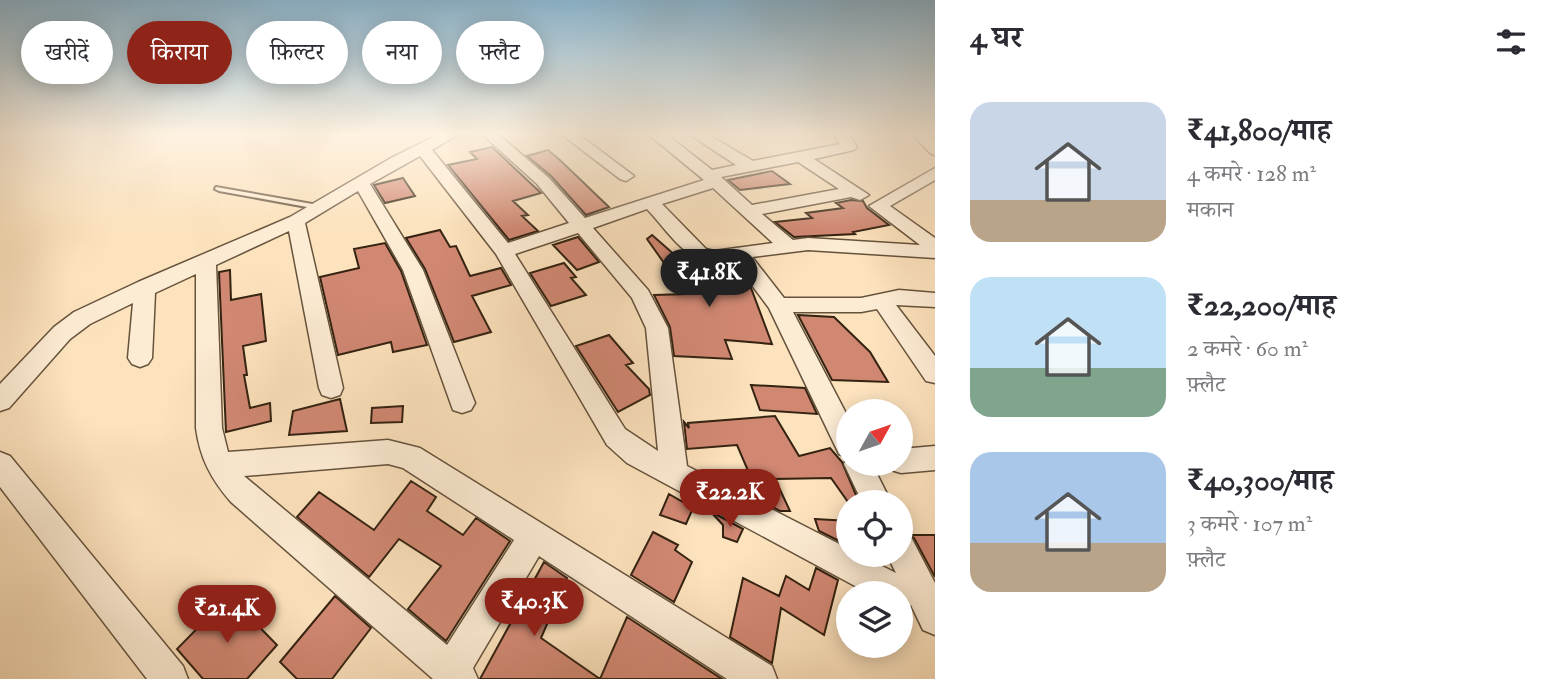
<!DOCTYPE html>
<html lang="hi">
<head>
<meta charset="utf-8">
<style>
	body { margin:0; font-family:"IM FELL Double Pica","Noto Serif Devanagari",serif; background:#f2f2f3; color:#2b2b33; height:100vh; display:flex; flex-direction:column; font-size:26px; white-space:nowrap }
	* { box-sizing:border-box; margin:0 }
	p { font-size:23px; color:#7c7c81 }
	.icon { flex:none; width:38px; height:38px; fill:none; stroke:currentColor; stroke-width:2; stroke-linecap:round; stroke-linejoin:round }
	.map { position:relative; flex:1; overflow:hidden }
	.panel { display:flex; flex-direction:column; background:#fff; width:630px }
	.panel>* { flex:none }
	.top-card { position:absolute; left:21px; top:21px; width:665px; height:63px; display:flex; gap:14px }
	.needle { width:46px; rotate:50deg }
	.fabs { position:absolute; left:836px; top:399px; display:grid; gap:14px }
	.fabs a { display:grid; place-items:center; width:77px; height:77px; border-radius:50%; background:#fff; box-shadow:0 4px 18px #0003; font-size:35px }
	.price { position:absolute; translate:-50% -60px; padding:0 16px; border-radius:24px; background:#8f2418; color:#fff; font-size:23px; line-height:46px; filter:drop-shadow(0 2px 4px #0008) }
	.price::after { content:''; position:absolute; left:50%; top:42px; width:21px; height:16px; margin-left:-10px; background:inherit; clip-path:polygon(0 0,100% 0,50% 100%) }
	.price.on { background:#222; color:#fff }
	ul { padding:0; list-style:none }
	li { display:flex; align-items:center; gap:21px; height:175px; padding:0 35px }
	li span { display:grid; place-items:center; flex:none; width:196px; height:140px; border-radius:21px; color:#555 }
	li>.icon { margin-inline-start:auto }
	span .icon { width:84px; height:84px; fill:#fffc; stroke-width:1 }
	li b { font-size:30px }
	h2 { display:flex; justify-content:space-between; align-items:center; height:84px; padding:0 35px; font-size:30px }
	.chip { padding:0 24px; border-radius:32px; background:#fff; box-shadow:0 4px 18px #0003; font-size:24px; line-height:63px }
	.chip.on { background:#8f2418; color:#fff }
	main { display:flex; flex:1; min-height:0 }
	.map>svg:first-child { display:block }
	.building { fill:#d18873; stroke:#342311; stroke-width:2 }
	.lines { fill:none; stroke-linecap:round; stroke-linejoin:round }
	.lane-casing { stroke:#66533c; stroke-width:4 }
	.street-casing { stroke:#66533c; stroke-width:3 }
	.lane { fill:#fdecd4; fill-rule:evenodd }
	.street { fill:#fdecd4; fill-rule:evenodd }
</style>
</head>
<body>
<main>
<div class="map">
<svg width="935" height="679" viewBox="0 0 935 679">
	<rect width="100%" height="100%" fill="#fce2bd"/>
	<filter id="stains"><feTurbulence type="fractalNoise" baseFrequency=".00286" numOctaves="4"/><feColorMatrix values="0 0 0 0 .2 0 0 0 0 .09 0 0 0 0 .02 0 0 0 .5 -.17"/></filter>
	<radialGradient id="worn" r=".72"><stop offset=".6" stop-color="#630" stop-opacity="0"/><stop offset="1" stop-color="#630" stop-opacity=".3"/></radialGradient>
	<path class="building" d="M492,147l49,46 -28,8 15,14 -6,1 16,15 -29,9 -61,-75 29,-6 -7,-7z
		M548,150l13,11 48,46 -23,8 -35,-39 -24,-20z
		M772,171l18,13 -50,6 -12,-10z
		M403,178l12,18 -30,7 -11,-18z
		M851,200l12,1 4,7 22,17 -36,7 2,2 -61,3 -19,-15 37,-4 -6,-5 37,-5 -7,-5z
		M440,230l10,17 6,-1 14,30 31,-8 10,17 -39,11 19,36 -37,10 -29,-73 -19,-31z
		M652,235l41,36 41,-6 17,23 21,56 -47,-4 7,19 -58,-3 -4,-29 -16,-32 32,-1 -39,-55z
		M578,237l21,25 -22,8 -24,-25z
		M385,243l16,28 26,74 -34,7 -2,-10 -53,13 -18,-78 39,-9 -5,-19z
		M564,263l12,14 -5,1 15,17 -35,11 -21,-33z
		M230,270l1,30 30,-6 5,47 -23,5 4,29h-3l6,33 20,-5 1,18 -45,11 -7,-160z
		M798,315l36,2 36,35 18,30 -56,-2z
		M609,335l24,28 -7,2 23,24 1,6 -32,17 -42,-66z
		M751,385l54,3 12,26 -57,-4z
		M340,399l7,32 -58,4 4,-24z
		M403,406l-1,16 -31,1 1,-15z
		M775,416l24,40 31,-8 12,14 17,40h-11l-17,-24 -56,1 15,32h-10l-19,-10 -24,-56 -50,4 -3,-27 5,6 -1,-5z
		M411,481l25,16 -9,14 36,24 13,-17 34,23 -64,100 -38,-32 33,-43 -42,-27 -30,38 -72,-60 22,-25 55,38z
		M669,494l24,14 -7,16 -26,-9z
		M710,511l33,18 -6,13 -14,-5v-12z
		M815,519l34,2v21h-8l-22,-11z
		M653,532l25,13 -3,5 17,12 -18,40 -43,-27z
		M909,535h26v42l-21,-39z
		M544,562l23,16 -26,60 59,41h-120z
		M816,568l22,12 -14,55 -43,-27 -9,55 -42,-26 13,-59 36,18 7,-20 23,14z
		M229,596l48,49 -30,34h-44l-26,-30z
		M335,596l36,32 -39,51h-35l-17,-17z
		M627,617l95,62h-122z"/>
	<g class="lines">
		<defs>
			<path id="lane" d="M216,187l102,18 4,2 -4,2 -99,-18 -4,-2z"/>
			<path id="street" d="M439,134h20l-27,16 76,93 61,-20 -32,-39 -55,-50h16l51,44 36,40 119,-38 -56,-46h18l46,36 24,-5 -47,-31h18l46,27 87,-17 -6,-10h15l8,13 -3,3 -40,9 55,36 -9,5 -9,-3 -89,17 31,26 15,-2 112,7 -51,-39 66,-38v12l-45,26 45,32v20l-127,-8 -56,7 32,41h77l38,-8 36,3v14l-39,-2 39,51v27l-9,-2 -49,-72 -16,3h-68l56,107v45h23l19,38h-29l-18,-38 3,-7 -8,-3 -70,-146 -36,-48c-46,8 -57,-20 -86,-51l-54,19 55,62 20,38 19,138 162,83v6h11l36,18 -9,-18h14v-20l11,4 23,44v52l-12,-5 -12,-25 -10,4v-16h-33l-241,-130 -20,-18 -111,-191 -76,-98 -50,28 53,86 52,133 -4,7 -9,3 -9,-3 -50,-140 -45,-79 -53,32 38,165 -3,7 -9,3 -9,-3 -3,-7 -30,-157 -73,34 6,163 6,24 160,-12 32,8 352,218 5,13h-50l-188,-123 -66,112 5,11h-45l-202,-177c-20,-23 -31,-44 -35,-74v-154l-41,19 -3,65 -4,6 -8,3 -8,-3 -4,-6 5,-55 -43,21 -20,15 -61,69 -9,3v-27l54,-57 20,-15 64,-30 152,-65 101,-59zM798,162l41,27 -87,16 -31,-28zM713,188l60,55 -59,8 -8,-2 -44,-45zM578,233l54,65 14,30 12,123 -33,-22 -110,-175zM388,464l15,4 111,72 -67,105 -203,-169z
				M561,134h17l56,42 -8,5 -6,-2z
				M912,134h16l7,7v14l-5,-2z
				M935,446v24l-34,3 -10,-3 -3,-6h13v-15z
				M0,452l10,4 173,210 5,13h-41l-147,-192z"/>
		</defs>
		<use href="#lane" class="lane-casing"/>
		<use href="#street" class="street-casing"/>
		<use href="#lane" class="lane"/>
		<use href="#street" class="street"/>
	</g>
	<linearGradient id="sky" x2="0" y2="1"><stop stop-color="#8bb8d4"/><stop offset="0.58" stop-color="#fef2e1"/><stop offset="1" stop-color="#fef2e1" stop-opacity="0"/></linearGradient>
	<rect width="935" height="230" fill="url(#sky)"/>
	<rect width="100%" height="100%" filter="url(#stains)"/>
	<rect width="100%" height="100%" fill="url(#worn)"/>
</svg>
<div class="fabs">
<a><svg class="needle" viewBox="-14 -14 28 28"><path d="M0-13l5 13h-10z" fill="#e53935"/><path d="M0 13l5-13h-10z" fill="#7c7c81"/></svg></a>
<a><svg class="icon" aria-label="locate" viewBox="0 0 24 24"><circle cx="12" cy="12" r="6"/><path d="M12 2v4M12 18v4M2 12h4M18 12h4"/></svg></a>
<a><svg class="icon" aria-label="layers" viewBox="0 0 24 24"><path d="M12 4l9 5-9 5-9-5zM3 14l9 5 9-5"/></svg></a>
</div>
<b class="price on" style="left:709px;top:309px">₹41.8K</b>
<b class="price" style="left:730px;top:529px">₹22.2K</b>
<b class="price" style="left:534px;top:638px">₹40.3K</b>
<b class="price" style="left:227px;top:645px">₹21.4K</b>
<div class="top-card">
<a class="chip">खरीदें</a>
<a class="chip on">किराया</a>
<a class="chip">फ़िल्टर</a>
<a class="chip">नया</a>
<a class="chip">फ़्लैट</a>
</div>
</div>
<section class="panel">
<h2>4 घर<svg class="icon" aria-label="filters" viewBox="0 0 24 24"><path d="M4 7h16M4 17h16"/><circle cx="9" cy="7" r="2"/><circle cx="15" cy="17" r="2"/></svg></h2>
<ul>
<li><span style="background:linear-gradient(#c9d6e8 70%,#b9a48a 0)"><svg class="icon" aria-label="home" viewBox="0 0 24 24"><path d="M3 11l9-7 9 7M6 9v11h12V9"/></svg></span><div><b>₹41,800/माह</b><p>4 कमरे · 128 m²</p><p>मकान</p></div></li>
<li><span style="background:linear-gradient(#bfe0f5 65%,#7fa58c 0)"><svg class="icon" aria-label="home" viewBox="0 0 24 24"><path d="M3 11l9-7 9 7M6 9v11h12V9"/></svg></span><div><b>₹22,200/माह</b><p>2 कमरे · 60 m²</p><p>फ़्लैट</p></div></li>
<li><span style="background:linear-gradient(#a9c7e8 65%,#b9a48a 0)"><svg class="icon" aria-label="home" viewBox="0 0 24 24"><path d="M3 11l9-7 9 7M6 9v11h12V9"/></svg></span><div><b>₹40,300/माह</b><p>3 कमरे · 107 m²</p><p>फ़्लैट</p></div></li>
</ul>
</section>
</main>
</body>
</html>
